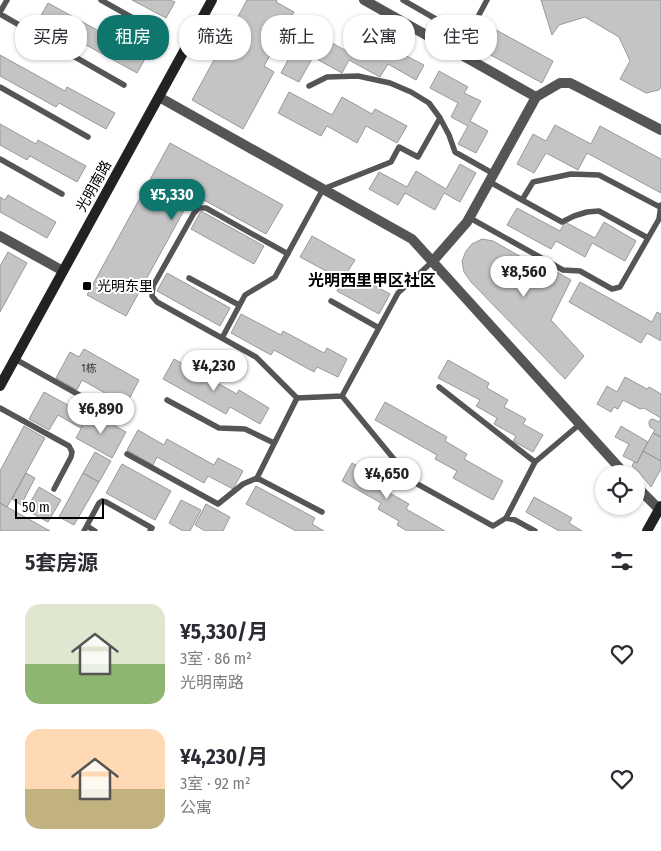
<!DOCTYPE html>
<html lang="zh">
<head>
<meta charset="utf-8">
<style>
	body { margin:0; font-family:"Fira Sans Condensed","Noto Sans SC",sans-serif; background:#f7f7f7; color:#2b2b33; height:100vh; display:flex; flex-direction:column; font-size:19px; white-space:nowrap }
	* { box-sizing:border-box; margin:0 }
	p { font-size:16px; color:#7c7c81 }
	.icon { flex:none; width:28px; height:28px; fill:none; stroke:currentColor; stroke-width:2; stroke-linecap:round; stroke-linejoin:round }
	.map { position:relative; height:531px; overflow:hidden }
	.drawer { display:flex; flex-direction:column; background:#fff; flex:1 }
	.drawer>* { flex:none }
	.banner { position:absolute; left:15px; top:15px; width:631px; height:45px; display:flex; gap:10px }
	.controls { position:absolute; left:595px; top:465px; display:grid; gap:10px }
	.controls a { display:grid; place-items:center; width:50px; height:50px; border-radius:50%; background:#fff; box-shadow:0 1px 4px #0004; font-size:25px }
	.scale { position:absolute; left:15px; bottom:12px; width:89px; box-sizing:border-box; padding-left:5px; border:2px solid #000; border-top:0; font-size:14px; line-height:18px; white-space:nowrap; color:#000; -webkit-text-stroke:4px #fff; paint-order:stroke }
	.price { position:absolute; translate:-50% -42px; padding:0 11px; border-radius:18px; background:#fff; color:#222; font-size:16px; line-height:32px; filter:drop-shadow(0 1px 2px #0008) }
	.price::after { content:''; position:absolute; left:50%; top:30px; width:15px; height:11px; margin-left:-8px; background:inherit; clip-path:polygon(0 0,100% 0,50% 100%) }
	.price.selected { background:#0f766e; color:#fff }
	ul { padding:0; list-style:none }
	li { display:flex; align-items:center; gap:15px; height:125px; padding:0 25px }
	li span { display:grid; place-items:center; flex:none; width:140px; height:100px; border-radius:15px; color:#555 }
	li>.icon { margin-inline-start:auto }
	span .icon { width:60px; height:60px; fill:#fffc; stroke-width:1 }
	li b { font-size:21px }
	h2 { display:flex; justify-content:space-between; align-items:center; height:60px; padding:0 25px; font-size:21px }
	.tag { padding:0 18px; border-radius:20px; background:#fff; box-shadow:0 1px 4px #0004; font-size:18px; line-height:45px }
	.tag.selected { background:#0f766e; color:#fff }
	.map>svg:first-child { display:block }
	.building { fill:#c4c4c4; stroke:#999 }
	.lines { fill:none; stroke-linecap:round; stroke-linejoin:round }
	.lane { stroke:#555; stroke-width:5.5 }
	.street { stroke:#555; stroke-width:10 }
	.secondary { stroke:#222; stroke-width:10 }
	.poi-dot { fill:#000; stroke:#fff; stroke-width:2 }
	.labels { text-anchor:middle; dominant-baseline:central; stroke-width:4; stroke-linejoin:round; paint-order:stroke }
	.number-label { font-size:11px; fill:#313131 }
	.street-label { font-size:14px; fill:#000; stroke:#fff }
	.poi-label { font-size:14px; fill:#000; stroke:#fff; text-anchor:start }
	.quarter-label { font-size:16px; font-weight:bold; fill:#000; stroke:#fff }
</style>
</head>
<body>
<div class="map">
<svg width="661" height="531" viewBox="0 0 661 531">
	<rect width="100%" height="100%" fill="#fff"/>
	<path class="building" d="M132,0h38l5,2 -9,16z
		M247,0h30l-1,2 18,10 -30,54 10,6 -31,57 -51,-29z
		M541,0h120v87l-2,3 -13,3 -26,-14 10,-18 -11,-24 -34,-20 -26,8 -7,10z
		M48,3l98,54 -9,16 -98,-54z
		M487,25l66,36 -11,22 -66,-36z
		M361,36l32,18 2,-4 29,15 -8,15 -28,-16 -8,13 -31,-17 -7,13 -29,-16 -14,25 -18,-9 18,-33 18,9 6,-11 29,16z
		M0,55l65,36 2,-4 48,26 -9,16 -47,-26 -3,4 -56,-31z
		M439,71l29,16 -4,6 17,8 -11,20 18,10 -12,22 -18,-9 10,-18 -17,-9 7,-14 -28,-15z
		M289,92l43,23 10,-18 30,17 3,-5 32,17 -10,17 -31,-17 -9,17 -30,-17 -6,10 -43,-23z
		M0,124l36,20 2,-4 48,26 -9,16 -47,-26 -3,4 -27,-15z
		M555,125l36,19 9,-18 61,33v34l-74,-40 -9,17 -32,-17 -12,20 -17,-9 16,-30 13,7z
		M170,143l113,62 -17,29 -73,-40 -67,122 -39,-21z
		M460,164l16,9 -16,29 -16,-9 -9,17 -30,-17 -7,12 -29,-16 10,-17 28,15 9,-16 30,18z
		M8,195l48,27 -9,16 -47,-26v-15l5,3z
		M517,208l43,23 5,-9 30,16 9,-16 32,19 -11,20 -33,-18 -7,14 -29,-16 -5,8 -44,-24z
		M201,211l63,35 -10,18 -63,-35z
		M312,236l43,24 -7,11 42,23 -11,20 -42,-23 6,-11 -43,-23z
		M482,239l11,2 37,21 2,-4 39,22 -20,40 33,36 -19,23 -94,-97 -7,-10 -2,-11 4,-10 6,-7z
		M8,252l19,11 -27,49v-46z
		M167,273l63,35 -10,18 -63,-35z
		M580,282l72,40 5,-10 4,2v27l-14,-8 -6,10 -72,-41z
		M241,314l40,21 2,-4 41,22 3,-5 20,11 -9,18 -21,-10 -3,5 -40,-22 -3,5 -40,-22z
		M84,349l55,31 -13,25 -44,-25 -5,10 -21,-12 14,-26 9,5z
		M174,359l63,35 2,-4 30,18 -9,16 -30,-17 -4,7 -63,-35z
		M448,360l41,23 -2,5 21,12 -4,7 22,12 -3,5 20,11 -10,17 -20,-11 3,-5 -22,-12 3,-6 -21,-12 4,-6 -42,-22z
		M625,377l22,12 2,-2 12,7v24l-17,-10 -4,1 -17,-9 -5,9 -4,-2 -3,5 -14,-8 10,-18 10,6z
		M44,392l44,24 -7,12 -23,-13 -9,15 -20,-11z
		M385,402l62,35 -2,4 22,13 -3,5 39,22 -10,19 -40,-22 4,-7 -22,-12 2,-4 -62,-35z
		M90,412l36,20 -14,26 -36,-20z
		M661,418v19l-8,-4 2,-3 -5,-3 -1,-3v-2l1,-2 3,-1 6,3z
		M24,426l21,12 -38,69 -7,-4v-32z
		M621,426l27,16 -11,21 -14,-7 6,-12 -14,-7z
		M138,430l26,15 3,-6 47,26 4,-7 25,13 -10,18 -25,-13 -4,7 -47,-26 -4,8 -26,-15z
		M653,433l8,4v24l-18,-10z
		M643,451l18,10v8l-10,18 -12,-15 -7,-6 2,-4 3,1z
		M95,452l16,9 -12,21 -16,-9z
		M352,463l39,22 -3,7 21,12 -3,5 39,22h-38l-10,-6 2,-4 -21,-12 3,-6 -39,-22z
		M122,464l49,27 -16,29 -49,-27z
		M26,473l9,5 -14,27 -9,-6z
		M83,473l16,9 -25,43 -15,-8z
		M256,486l59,32 -3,6 12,7h-28l-50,-27z
		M39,487l22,13 -13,22 -22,-12z
		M534,497l38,21 -3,5 13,8h-23l-33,-19z
		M181,500l20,10 -11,21h-7l-14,-8z
		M0,503l7,4 43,24h-50z
		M206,504l24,13 -7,14h-18l-10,-6z"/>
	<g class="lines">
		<path class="lane" d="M101,0l55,31
			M403,0l52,30 8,2 10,-6 14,-26
			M0,12l7,-12
			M0,14l124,71
			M309,86l18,-9 31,-1 32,7 21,9 18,11 11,15 9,17 6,17 39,22
			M0,87l88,50
			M0,159l62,35
			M490,182l32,18 11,-18 38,-8 28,1 61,32
			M522,200l40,22 12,-6 13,-4 12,-1 49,27
			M470,218l93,52 17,1 32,18 8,-2 39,-68 2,-14
			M288,254l-82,-46h-7l-5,5 -41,73 -1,10 5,6 99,55 41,41 45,-2
			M433,261l-35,32 -56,103 70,85 81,45 13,-8 9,2 20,11
			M189,278l50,27
			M331,301l48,27
			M222,338l23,-43 30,-18 48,-88 68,-27 8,-15 19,10 22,-39
			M15,359l109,61
			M439,387l96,75 -29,56
			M297,398l-40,80 65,34
			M167,400l52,28 26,1 29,14
			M0,408l69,38 3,6 -1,5 -17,32
			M127,454l91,50 25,-20 14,-6
			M535,462l45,-38
			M87,526l8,5
			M84,531l15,-28 3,-2 4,1 46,26 -2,3"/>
		<path class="street" d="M364,0l172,97
			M159,97l253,142 213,235
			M0,236l63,35
			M433,261l34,-39 69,-125 24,-14h10l8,4 83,43
			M636,486l25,25"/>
		<path class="secondary" d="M0,386l212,-386
			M647,531l14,-25"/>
	</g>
	<rect class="poi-dot" x="82" y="281" width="10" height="10" rx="2.5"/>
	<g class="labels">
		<g class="number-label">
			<text x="89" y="368">1栋</text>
		</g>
		<g class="street-label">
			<text transform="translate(94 186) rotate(-61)">光明南路</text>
		</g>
		<g class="poi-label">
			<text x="97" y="286">光明东里</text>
		</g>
		<g class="quarter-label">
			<text x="372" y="280">光明西里甲区社区</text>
		</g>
	</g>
</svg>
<div class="controls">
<a><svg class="icon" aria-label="locate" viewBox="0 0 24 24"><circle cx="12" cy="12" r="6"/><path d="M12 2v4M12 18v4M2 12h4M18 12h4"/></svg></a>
</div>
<div class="scale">50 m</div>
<b class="price selected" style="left:172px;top:221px">¥5,330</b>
<b class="price" style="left:524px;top:298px">¥8,560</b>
<b class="price" style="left:214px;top:392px">¥4,230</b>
<b class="price" style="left:101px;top:435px">¥6,890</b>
<b class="price" style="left:387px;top:500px">¥4,650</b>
<div class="banner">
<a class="tag">买房</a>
<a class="tag selected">租房</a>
<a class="tag">筛选</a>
<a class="tag">新上</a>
<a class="tag">公寓</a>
<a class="tag">住宅</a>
</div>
</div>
<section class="drawer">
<h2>5套房源<svg class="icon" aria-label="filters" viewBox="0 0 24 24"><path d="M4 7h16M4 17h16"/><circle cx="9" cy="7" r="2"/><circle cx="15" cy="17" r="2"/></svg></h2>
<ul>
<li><span style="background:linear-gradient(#dfe7d0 60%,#8fb573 0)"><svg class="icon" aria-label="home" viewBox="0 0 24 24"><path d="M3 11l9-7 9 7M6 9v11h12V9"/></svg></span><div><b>¥5,330/月</b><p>3室 · 86 m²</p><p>光明南路</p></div><svg class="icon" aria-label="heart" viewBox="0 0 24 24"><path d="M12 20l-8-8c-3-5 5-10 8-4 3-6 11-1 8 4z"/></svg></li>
<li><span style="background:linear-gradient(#ffd9b3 60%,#c2b280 0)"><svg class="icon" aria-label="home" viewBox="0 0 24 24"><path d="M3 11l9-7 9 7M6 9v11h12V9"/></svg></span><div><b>¥4,230/月</b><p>3室 · 92 m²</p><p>公寓</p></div><svg class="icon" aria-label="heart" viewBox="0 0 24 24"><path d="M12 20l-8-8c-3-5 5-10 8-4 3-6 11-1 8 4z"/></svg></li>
</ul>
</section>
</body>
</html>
